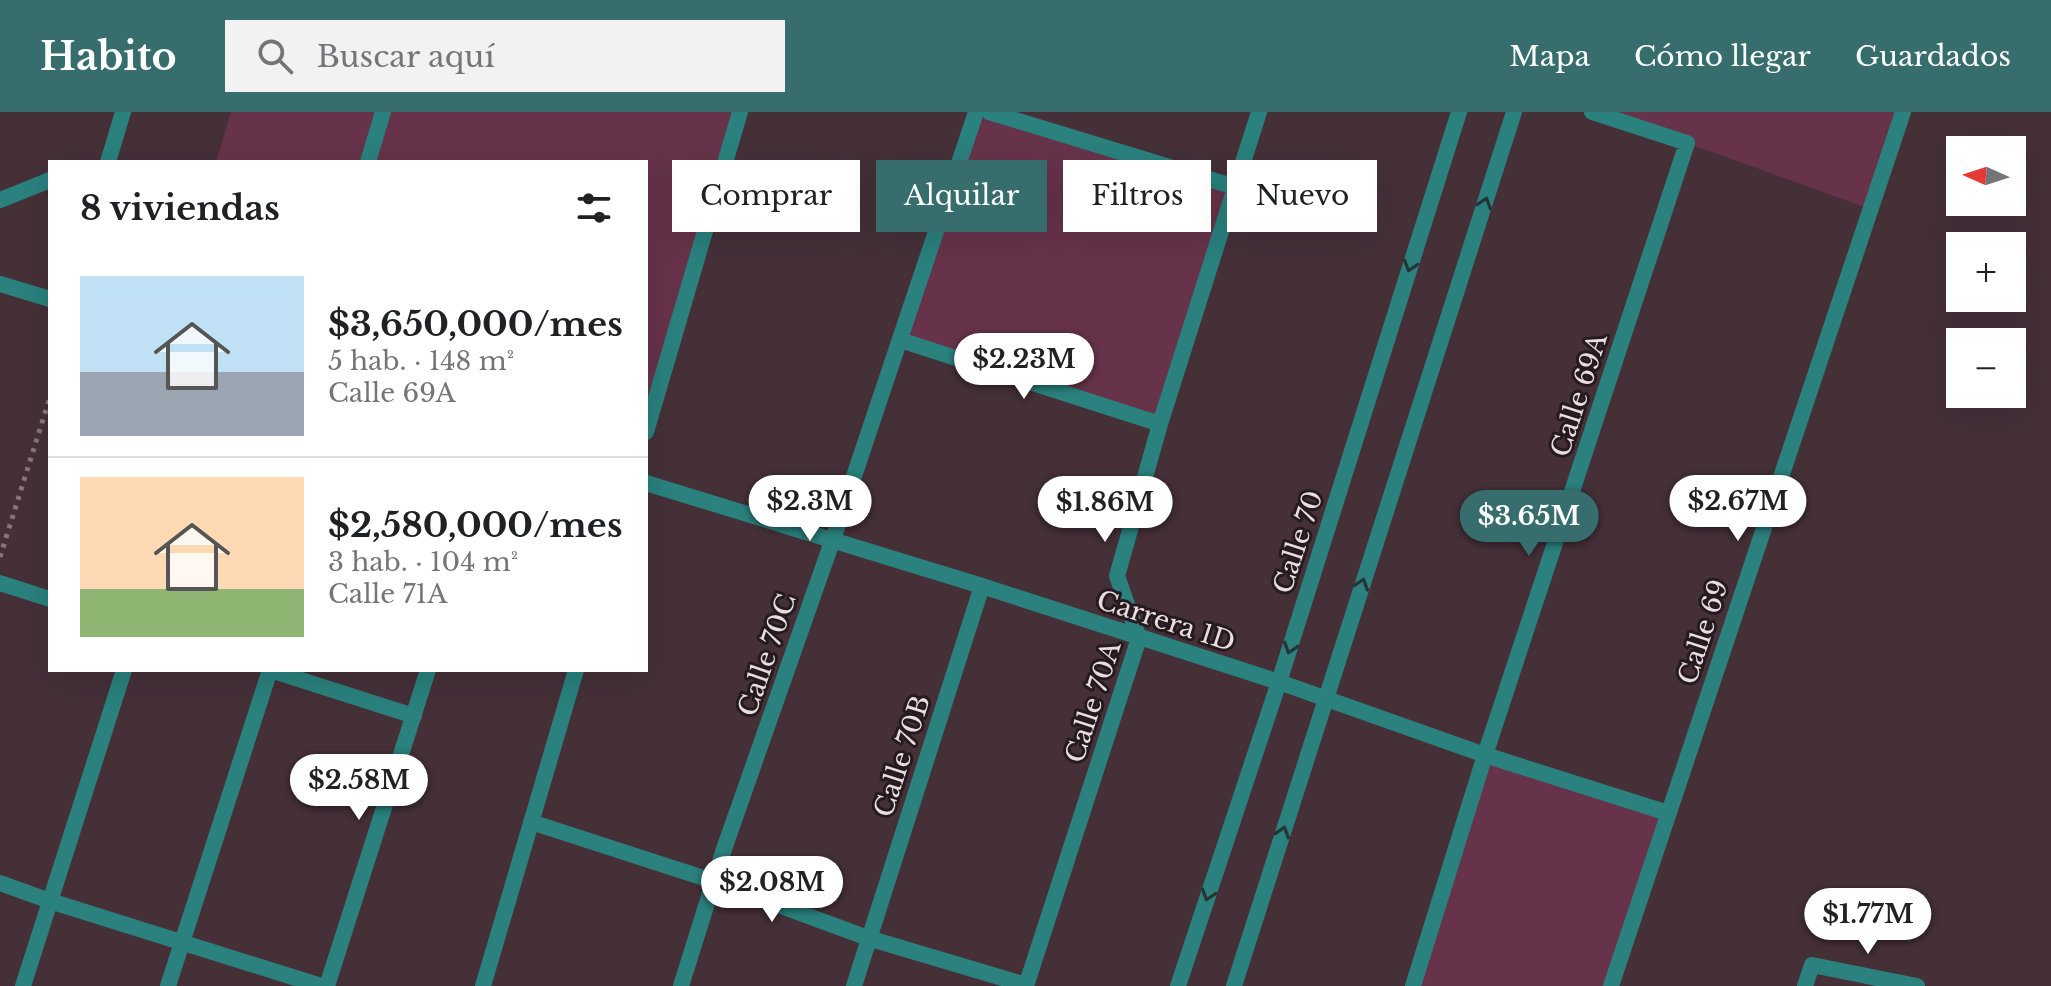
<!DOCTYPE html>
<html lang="es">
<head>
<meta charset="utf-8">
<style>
	body { margin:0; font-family:"Libre Baskerville",serif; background:#f2f2f2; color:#202124; height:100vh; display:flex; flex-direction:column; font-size:30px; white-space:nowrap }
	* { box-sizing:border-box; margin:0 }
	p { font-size:26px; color:#757577 }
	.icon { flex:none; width:44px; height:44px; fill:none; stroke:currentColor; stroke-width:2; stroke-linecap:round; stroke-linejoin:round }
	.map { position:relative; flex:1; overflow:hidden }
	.panel { position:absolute; left:48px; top:48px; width:600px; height:512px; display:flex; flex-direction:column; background:#fff; border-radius:0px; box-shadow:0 8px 32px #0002 }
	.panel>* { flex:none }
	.guide { position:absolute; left:672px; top:48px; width:760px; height:72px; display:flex; gap:16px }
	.needle { width:52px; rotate:273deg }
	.controls { position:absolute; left:1946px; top:24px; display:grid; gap:16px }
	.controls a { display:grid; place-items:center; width:80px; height:80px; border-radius:0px; background:#fff; box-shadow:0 8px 32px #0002; font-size:40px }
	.price { position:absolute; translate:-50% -68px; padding:0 18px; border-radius:28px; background:#fff; color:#222; font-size:26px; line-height:52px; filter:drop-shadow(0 2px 4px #0008) }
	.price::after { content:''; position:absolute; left:50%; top:48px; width:24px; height:18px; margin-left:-12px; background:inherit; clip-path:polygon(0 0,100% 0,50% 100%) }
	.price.selected { background:#376e6d; color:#fff }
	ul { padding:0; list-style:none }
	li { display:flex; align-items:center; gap:24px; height:200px; padding:0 32px }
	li+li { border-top:2px solid #e0e0e0 }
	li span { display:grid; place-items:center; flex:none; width:224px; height:160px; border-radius:0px; color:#555 }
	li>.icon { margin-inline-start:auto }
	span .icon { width:96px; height:96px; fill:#fffc; stroke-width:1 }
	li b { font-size:34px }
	h2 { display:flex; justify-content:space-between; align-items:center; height:96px; padding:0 32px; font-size:34px }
	.pill { padding:0 28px; border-radius:0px; background:#fff; box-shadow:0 8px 32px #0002; font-size:28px; line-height:72px }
	.pill.selected { background:#376e6d; color:#fff }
	header { display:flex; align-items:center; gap:48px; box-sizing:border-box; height:112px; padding:0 40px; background:#376e6d; color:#fff }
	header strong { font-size:38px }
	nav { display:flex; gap:44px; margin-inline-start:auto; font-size:28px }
	.search { width:560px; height:72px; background:#f2f2f2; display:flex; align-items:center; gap:20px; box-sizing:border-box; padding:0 28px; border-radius:0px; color:#757577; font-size:30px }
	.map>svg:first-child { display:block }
	.green { fill:#67334a }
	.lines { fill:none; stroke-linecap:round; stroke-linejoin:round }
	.path { stroke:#88767d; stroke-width:5; stroke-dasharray:4 6; stroke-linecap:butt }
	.minor { stroke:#2a817d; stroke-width:16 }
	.tertiary { stroke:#2a817d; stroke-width:16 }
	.oneway { stroke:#263436 }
	.labels { text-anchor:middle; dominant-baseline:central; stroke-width:6; stroke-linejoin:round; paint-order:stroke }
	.street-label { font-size:26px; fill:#eadde1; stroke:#251b1f }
</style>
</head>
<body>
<header>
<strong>Habito</strong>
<div class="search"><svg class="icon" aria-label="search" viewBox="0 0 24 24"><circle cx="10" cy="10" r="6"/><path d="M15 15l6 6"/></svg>Buscar aquí</div>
<nav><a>Mapa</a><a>Cómo llegar</a><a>Guardados</a></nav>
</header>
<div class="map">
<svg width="2051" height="874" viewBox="0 0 2051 874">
	<rect width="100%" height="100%" fill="#453038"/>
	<path class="green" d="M231,0h509l-94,320v-270h-430z
		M976,0l259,75 -75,237 -260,-84z
		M1592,0h311l-33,97 -183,-66z
		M1485,643l183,58 -57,173h-198z"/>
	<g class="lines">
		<path class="path" d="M0,445l50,-160"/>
		<path class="minor" d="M989,0l246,75
			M108,50l15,-50
			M368,50l15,-50
			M0,88l50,-20
			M0,172l50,15
			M900,228l260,84
			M646,320l94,-320
			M646,371l336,103 297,96 206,73 183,58
			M0,471l50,16
			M531,710l182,59 155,57 158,47
			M0,771l50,18 271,85
			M23,874l101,-316
			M168,874l102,-316 144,46
			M327,874l101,-316
			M483,874l93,-316
			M681,874l43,-137 109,-310 143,-427
			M854,874l128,-400
			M1026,874l113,-348 -22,-62 43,-152 99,-312
			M1413,874l72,-231 202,-612 -95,-31
			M1611,874l292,-874
			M1805,874l7,-21 105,21"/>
		<path class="tertiary" d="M1178,874l101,-304 180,-570
			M1234,874l280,-874"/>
	</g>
	<defs><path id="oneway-chevron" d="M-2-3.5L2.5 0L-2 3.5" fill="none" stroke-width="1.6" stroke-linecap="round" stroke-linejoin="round" transform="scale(2)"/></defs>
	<g class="oneway">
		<use href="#oneway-chevron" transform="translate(1485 91) rotate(-72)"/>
		<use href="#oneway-chevron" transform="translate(1410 154) rotate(108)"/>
		<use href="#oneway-chevron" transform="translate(1362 472) rotate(-72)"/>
		<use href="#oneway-chevron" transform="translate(1290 536) rotate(108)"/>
		<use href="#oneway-chevron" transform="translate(1283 720) rotate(-72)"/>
		<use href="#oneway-chevron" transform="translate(1208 783) rotate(108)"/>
	</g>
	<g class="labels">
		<g class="street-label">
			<text transform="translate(1579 283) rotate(-72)">Calle 69A</text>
			<text transform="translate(1298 430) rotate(-72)">Calle 70</text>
			<text transform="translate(1166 509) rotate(18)">Carrera 1D</text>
			<text transform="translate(1703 520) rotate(-72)">Calle 69</text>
			<text transform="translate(767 543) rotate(-71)">Calle 70C</text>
			<text transform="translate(1093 590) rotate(-72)">Calle 70A</text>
			<text transform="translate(902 644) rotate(-72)">Calle 70B</text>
		</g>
	</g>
</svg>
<div class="controls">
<a><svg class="needle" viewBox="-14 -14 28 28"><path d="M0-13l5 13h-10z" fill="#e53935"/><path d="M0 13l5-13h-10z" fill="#757577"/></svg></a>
<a>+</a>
<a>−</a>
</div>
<b class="price" style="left:1024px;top:289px">$2.23M</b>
<b class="price" style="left:810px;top:431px">$2.3M</b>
<b class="price" style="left:1738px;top:431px">$2.67M</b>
<b class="price" style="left:1105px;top:432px">$1.86M</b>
<b class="price selected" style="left:1529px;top:446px">$3.65M</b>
<b class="price" style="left:359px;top:710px">$2.58M</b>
<b class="price" style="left:772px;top:812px">$2.08M</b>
<b class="price" style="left:1868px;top:844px">$1.77M</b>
<div class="guide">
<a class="pill">Comprar</a>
<a class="pill selected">Alquilar</a>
<a class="pill">Filtros</a>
<a class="pill">Nuevo</a>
</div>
<section class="panel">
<h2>8 viviendas<svg class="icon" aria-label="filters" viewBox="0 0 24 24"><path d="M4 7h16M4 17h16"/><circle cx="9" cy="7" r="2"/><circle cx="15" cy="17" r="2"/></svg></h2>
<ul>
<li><span style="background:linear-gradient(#bfe0f5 60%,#9aa5b1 0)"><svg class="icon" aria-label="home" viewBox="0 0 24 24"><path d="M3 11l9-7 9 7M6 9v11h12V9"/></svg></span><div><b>$3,650,000/mes</b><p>5 hab. · 148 m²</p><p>Calle 69A</p></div></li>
<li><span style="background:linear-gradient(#ffd9b3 70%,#8fb573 0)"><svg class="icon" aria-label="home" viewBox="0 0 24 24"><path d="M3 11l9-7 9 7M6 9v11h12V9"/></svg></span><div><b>$2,580,000/mes</b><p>3 hab. · 104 m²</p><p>Calle 71A</p></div></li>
</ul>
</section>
</div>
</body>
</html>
